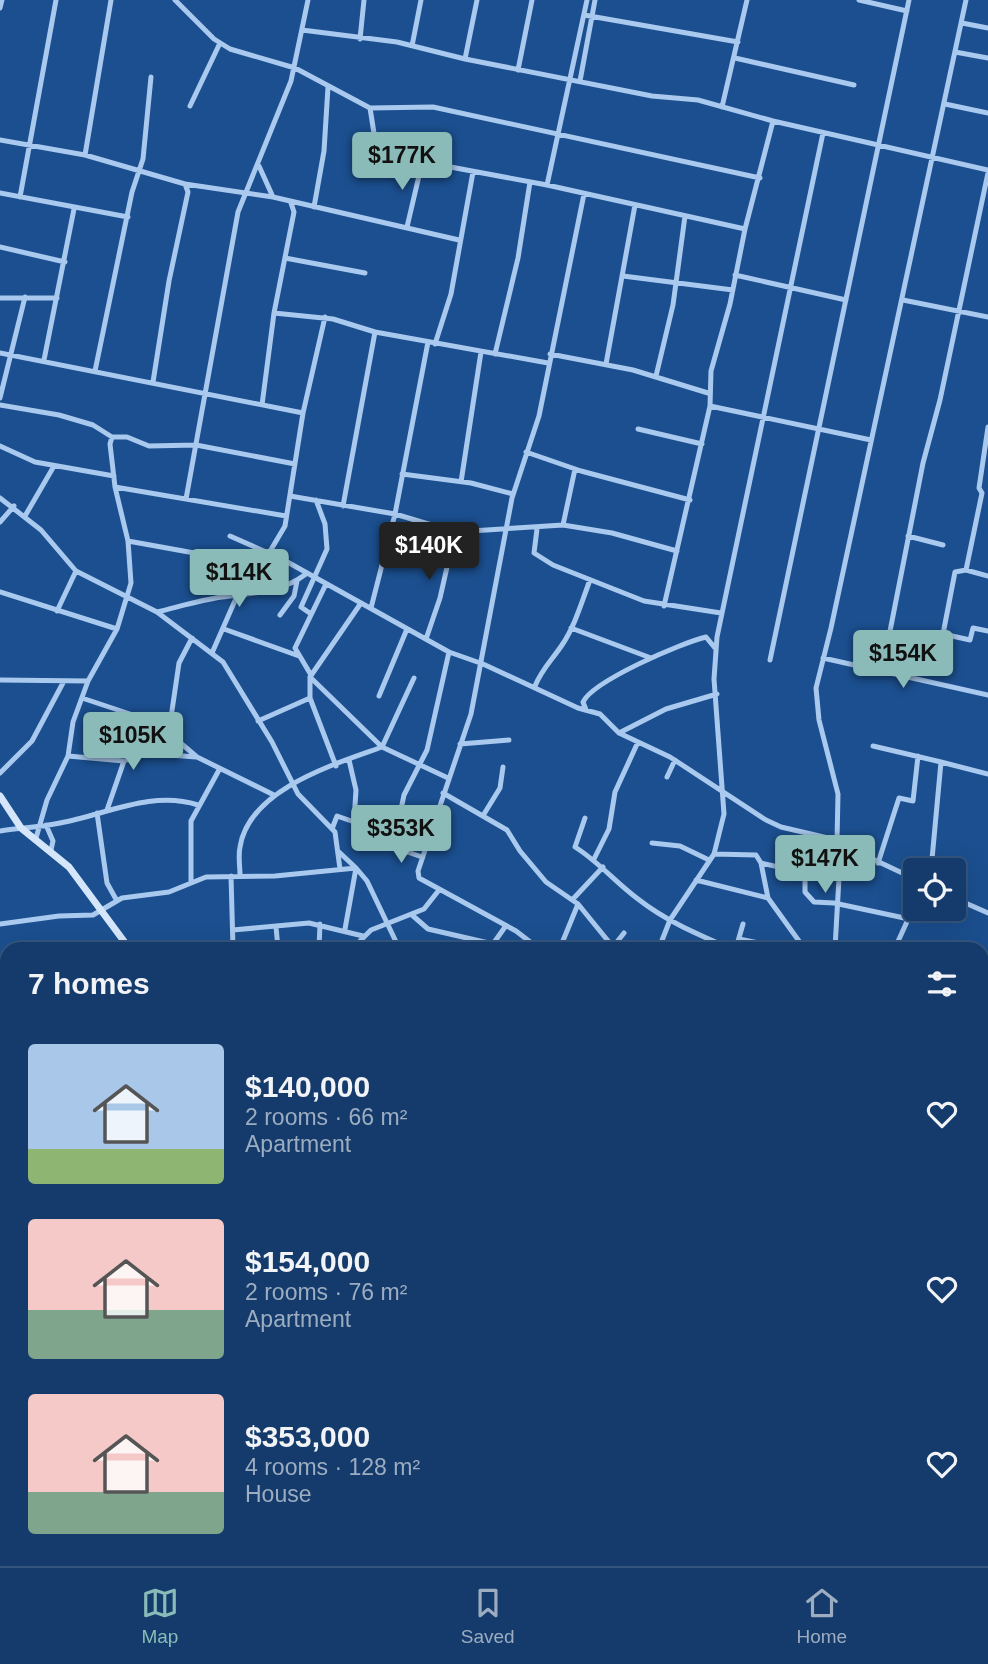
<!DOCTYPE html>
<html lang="en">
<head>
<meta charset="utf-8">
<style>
	body { margin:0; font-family:Helvetica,sans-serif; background:#214673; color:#f1f3f6; height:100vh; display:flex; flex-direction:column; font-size:26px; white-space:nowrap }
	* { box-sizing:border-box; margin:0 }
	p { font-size:23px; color:#9dadc1 }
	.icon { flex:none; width:38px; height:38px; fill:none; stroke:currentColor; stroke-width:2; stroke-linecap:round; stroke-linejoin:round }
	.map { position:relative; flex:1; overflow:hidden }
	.sheet { position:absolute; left:0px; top:942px; width:989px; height:625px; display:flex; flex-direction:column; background:#143b6b; border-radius:21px 21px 0 0; box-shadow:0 7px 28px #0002,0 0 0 2px #33557e }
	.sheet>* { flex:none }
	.fabs { position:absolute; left:903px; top:858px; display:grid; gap:14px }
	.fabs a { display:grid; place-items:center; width:63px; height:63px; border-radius:7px; background:#143b6b; box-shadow:0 7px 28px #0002,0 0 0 2px #33557e; font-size:35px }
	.price { position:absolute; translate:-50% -60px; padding:0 16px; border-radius:7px; background:#8bbbb9; color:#111; font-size:23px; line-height:46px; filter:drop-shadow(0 2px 4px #0008) }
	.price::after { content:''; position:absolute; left:50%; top:42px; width:21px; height:16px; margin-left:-10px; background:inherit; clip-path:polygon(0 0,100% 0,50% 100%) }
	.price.current { background:#222; color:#fff }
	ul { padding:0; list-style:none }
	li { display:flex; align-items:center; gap:21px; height:175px; padding:0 28px }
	li span { display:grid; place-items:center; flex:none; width:196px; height:140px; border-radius:7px; color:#555 }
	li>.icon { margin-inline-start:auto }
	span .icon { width:84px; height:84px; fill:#fffc; stroke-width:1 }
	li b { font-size:30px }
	h2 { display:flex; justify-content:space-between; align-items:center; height:84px; padding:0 28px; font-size:30px }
	.tabs { display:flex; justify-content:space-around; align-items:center; height:98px; border-top:2px solid #33557e; background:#143b6b; font-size:19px; color:#9dadc1 }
	.tabs a { display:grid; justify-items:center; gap:4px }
	.tabs .current { color:#8bbbb9 }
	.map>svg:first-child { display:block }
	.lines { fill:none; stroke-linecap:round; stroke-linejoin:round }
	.street { stroke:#a9c9ee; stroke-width:5 }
	.secondary { stroke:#d6e6fa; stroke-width:7 }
</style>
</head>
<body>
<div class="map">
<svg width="988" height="1566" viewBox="0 0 988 1566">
	<rect width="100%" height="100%" fill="#1b4f8f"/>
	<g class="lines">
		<path class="street" d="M175,0l39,39 16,10 65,19 75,40 6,38 5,8 166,31 198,44
			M859,0l48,11
			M0,8l2,-8
			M584,15l154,27
			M962,23l26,5
			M302,30l95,12 68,17 187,37 46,4 75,21 215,49
			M360,39l4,-39
			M412,46l9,-46
			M955,52l33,6
			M735,58l119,27
			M465,59l12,-59
			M518,70l14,-70
			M580,81l15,-81
			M945,104l43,9
			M190,106l30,-63
			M722,107l25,-107
			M370,108l63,-1 327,71
			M0,140l85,15 100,29 88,13 186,43
			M85,155l26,-155
			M259,166l14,31
			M547,185l40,-185
			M0,193l128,24
			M20,197l36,-197
			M314,207l10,-56 4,-64
			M407,227l15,-64
			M0,247l65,15
			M285,258l80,15
			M735,275l111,25
			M623,276l110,14
			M0,298h57
			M903,300l85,17
			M274,313l59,6 42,13 173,31
			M435,344l16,-50 22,-122
			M0,353l303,60
			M495,354l23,-96 12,-76
			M550,354l83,16 75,23
			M44,360l30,-151
			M606,364l29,-159
			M95,371l37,-179 11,-33 8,-82
			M656,376l17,-71 12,-89
			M153,382l16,-101 19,-89 -3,-8
			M0,398l25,-101
			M0,405l59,10 34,10 19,12h15l22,9 47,-1 99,19
			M262,405l12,-92 20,-101 -3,-9
			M710,406l161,34
			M638,429l64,15
			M0,446l35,16 79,14
			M526,452l55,19 109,29
			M402,474l69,9 42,11
			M461,482l20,-130
			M115,487l171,29
			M290,496l105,18 60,18 108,-7 49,8 65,18
			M0,498l41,32 35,41 81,41 66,50 49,80 26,52 37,38 5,37
			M186,499l52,-287 53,-131 17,-81
			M343,506l32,-174
			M25,516l29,-50
			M0,522l14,-16
			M563,525l12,-56
			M537,529l-3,24 19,12 91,36 77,12
			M230,536l52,23 167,93 34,12 95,44 22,6 19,19 51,24 96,63 15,7 47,11 87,41
			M908,536l35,9
			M128,541l94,17
			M269,553l16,-27 18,-113 22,-96
			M966,570l16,-77 -3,-5 9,-61
			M988,576l-22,-6 -11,2 -12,62 27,6 3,-12 15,3
			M0,592l117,37
			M664,606l46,-200 1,-35 19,-67 15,-75 28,-108
			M371,608l24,-94 33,-172
			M57,611l19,-40
			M157,612c21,-5 43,-12 65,-15 30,-4 59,-4 84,-23
			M311,614l-10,-7 26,-58 -2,-25 -9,-24
			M280,615l14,-19 3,-15
			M571,628l80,30
			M224,629l75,27
			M426,639l14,-41 15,-66
			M212,653l25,-57
			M823,658l165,37
			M770,660l139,-660
			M882,672l41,-209 17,-63 48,-227
			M311,675l-16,-27 31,-64
			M310,677l72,70 32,-69
			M0,680l88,1
			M535,686c7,-17 17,-26 27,-41 13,-19 20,-44 28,-65
			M379,696l28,-67
			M82,698l75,25 40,34 77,38
			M586,710l-3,-8c10,-21 98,-59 123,-65l9,11
			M258,721l52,-23
			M169,731l10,-68 13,-25
			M619,733l47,-24 51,-15
			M460,744l49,-4
			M873,746l68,16
			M68,756l56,5 20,-8 52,4
			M349,760l7,30 -2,31
			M336,766l-26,-68v-21l51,-74
			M0,773l32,-32 32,-60
			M667,777l8,-17
			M443,793l64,37 13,21 26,31 32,22 -18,44
			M107,810l17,-49
			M97,813l10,70 10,18
			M484,814l16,-26 3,-21
			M585,818l-10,29c24,15 41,36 63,52 28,22 59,35 91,49
			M46,825l7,16 -2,9
			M332,829l5,-13 32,11
			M0,831c20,-3 40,-4 60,-8 45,-8 91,-33 138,-18
			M36,838l11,-38 21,-44 5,-34 15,-41 29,-52 14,-46 -3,-42 -13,-54 -5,-43 2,-7
			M837,841l1,-47 -19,-74 -3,-32 15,-60 135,-628
			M652,843l28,3 29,14
			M339,852l17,16 -11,61
			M714,854l42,1 5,8 7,35
			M422,857l-29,-10 11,-52 23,-45 22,-98
			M594,859l15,-30 6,-37 23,-50
			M761,863l44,10v19l9,10 20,1 75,16
			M878,863l21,-65 14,3 5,-45
			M931,870l10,-108 47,12
			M240,875c0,-9 -2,-19 0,-28 9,-58 95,-83 142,-100l66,31
			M231,876l2,72
			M696,880l72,18 36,50
			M191,881v-60l28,-51
			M954,898l34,15
			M573,899l30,-32
			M578,904l35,43 11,-14
			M412,915l16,14 65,15 12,-17
			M0,924l59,-8 34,-1 29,-17 47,-6 37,-15 69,-1 81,-8 11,13 32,67
			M276,927l2,21
			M233,930l76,-7 54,13
			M739,939l35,7
			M184,948h7
			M319,948l1,-24
			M353,948l18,-18 53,-21 15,-19
			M538,948l-22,-17 -97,-53 -1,-7 53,-157 41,-216 27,-82 45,-222
			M659,948l11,-28 44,-66 10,-40 -10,-135 3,-42 106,-504
			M736,948l7,-24
			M835,948l6,-105
			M895,948l20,-44
			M982,977l6,-22
			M982,1035h6
			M982,1135l5,-6 1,-18
			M982,1181l6,7
			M982,1207l6,7
			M982,1270l6,-10
			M982,1395l6,2
			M0,1409l7,6
			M982,1463l6,3
			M982,1519l6,4
			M156,1559l19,6
			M200,1559h12
			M297,1559c36,7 72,5 108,0
			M426,1559l29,7
			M652,1559l10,7
			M734,1559v7
			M918,1559l7,7
			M67,1566h13
			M95,1566l58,-7
			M171,1566l23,-7
			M529,1566l6,-7
			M803,1566v-7"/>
		<path class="secondary" d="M0,796l21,32 48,39 60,81
			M982,1497l6,-9
			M309,1559l1,7
			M928,1566l5,-7"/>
	</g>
</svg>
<div class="fabs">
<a><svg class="icon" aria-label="locate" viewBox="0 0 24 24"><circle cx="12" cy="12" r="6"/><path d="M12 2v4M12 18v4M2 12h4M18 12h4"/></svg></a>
</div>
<b class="price" style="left:402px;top:192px">$177K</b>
<b class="price current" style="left:429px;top:582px">$140K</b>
<b class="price" style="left:239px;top:609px">$114K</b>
<b class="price" style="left:903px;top:690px">$154K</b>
<b class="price" style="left:133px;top:772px">$105K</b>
<b class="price" style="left:401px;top:865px">$353K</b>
<b class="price" style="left:825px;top:895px">$147K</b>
<section class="sheet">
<h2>7 homes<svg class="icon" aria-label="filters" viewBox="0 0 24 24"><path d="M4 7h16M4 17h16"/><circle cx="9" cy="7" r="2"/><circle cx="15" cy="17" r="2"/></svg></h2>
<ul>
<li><span style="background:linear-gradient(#a9c7e8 75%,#8fb573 0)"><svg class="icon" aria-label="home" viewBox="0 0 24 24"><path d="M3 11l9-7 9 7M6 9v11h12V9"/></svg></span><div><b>$140,000</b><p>2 rooms · 66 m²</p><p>Apartment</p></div><svg class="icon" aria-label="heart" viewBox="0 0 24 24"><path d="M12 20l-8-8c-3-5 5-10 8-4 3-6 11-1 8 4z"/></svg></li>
<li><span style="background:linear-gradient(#f6c9c9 65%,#7fa58c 0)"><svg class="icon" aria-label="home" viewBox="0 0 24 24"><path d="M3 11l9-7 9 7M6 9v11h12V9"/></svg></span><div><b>$154,000</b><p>2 rooms · 76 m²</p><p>Apartment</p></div><svg class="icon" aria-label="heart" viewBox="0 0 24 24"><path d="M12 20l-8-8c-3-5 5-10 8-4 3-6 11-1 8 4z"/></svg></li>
<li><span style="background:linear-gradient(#f6c9c9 70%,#7fa58c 0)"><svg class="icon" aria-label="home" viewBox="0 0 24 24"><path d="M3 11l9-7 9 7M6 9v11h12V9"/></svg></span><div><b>$353,000</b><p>4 rooms · 128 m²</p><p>House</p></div><svg class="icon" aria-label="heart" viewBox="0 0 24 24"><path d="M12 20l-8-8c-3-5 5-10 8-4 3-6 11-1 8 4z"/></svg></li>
</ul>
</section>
</div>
<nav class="tabs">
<a class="current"><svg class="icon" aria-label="map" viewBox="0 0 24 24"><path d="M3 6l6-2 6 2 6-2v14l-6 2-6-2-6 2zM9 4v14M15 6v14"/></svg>Map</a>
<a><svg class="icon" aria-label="saved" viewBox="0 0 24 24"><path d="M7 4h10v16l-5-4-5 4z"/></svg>Saved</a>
<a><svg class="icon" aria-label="home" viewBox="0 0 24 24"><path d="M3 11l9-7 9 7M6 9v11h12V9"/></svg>Home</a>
</nav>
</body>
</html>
